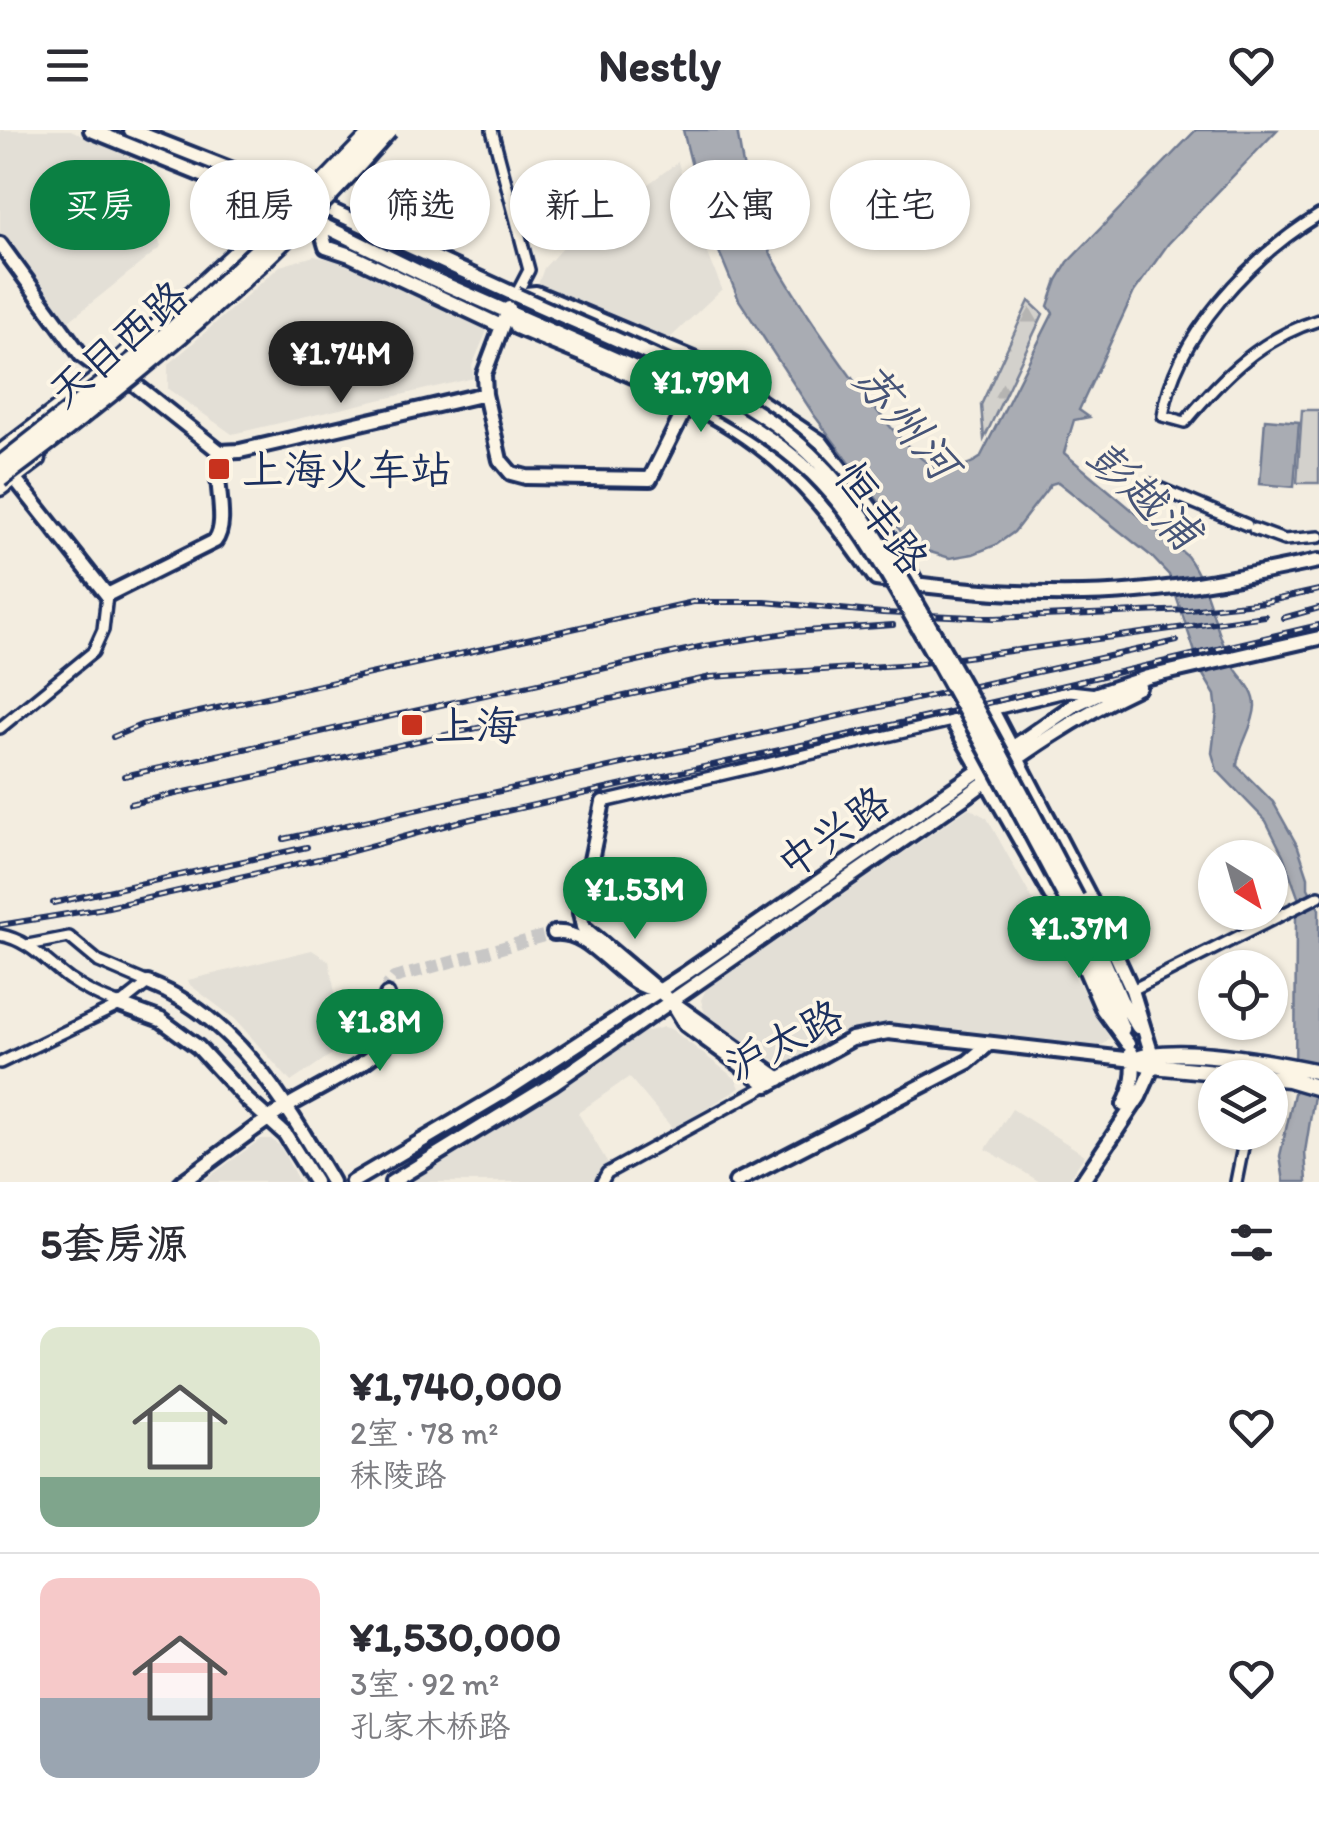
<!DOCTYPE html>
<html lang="zh">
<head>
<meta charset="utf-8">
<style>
	body { margin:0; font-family:Itim,"LXGW WenKai TC",sans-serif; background:#f2f2f3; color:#2b2b33; height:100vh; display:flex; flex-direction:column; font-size:38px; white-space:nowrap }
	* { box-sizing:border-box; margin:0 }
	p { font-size:32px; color:#7c7c81 }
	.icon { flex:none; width:55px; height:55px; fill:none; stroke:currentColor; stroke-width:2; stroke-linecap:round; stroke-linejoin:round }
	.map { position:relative; height:1052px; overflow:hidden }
	.drawer { display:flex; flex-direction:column; background:#fff; flex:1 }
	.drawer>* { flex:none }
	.guide { position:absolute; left:30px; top:30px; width:1260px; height:90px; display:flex; gap:20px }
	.needle { width:65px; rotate:143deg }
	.buttons { position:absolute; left:1198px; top:710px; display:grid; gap:20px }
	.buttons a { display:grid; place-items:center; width:90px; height:90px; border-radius:50%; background:#fff; box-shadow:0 2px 8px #0004; font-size:50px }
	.price { position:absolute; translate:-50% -85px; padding:0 22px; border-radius:35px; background:#0b8043; color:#fff; font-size:32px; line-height:65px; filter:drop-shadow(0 2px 5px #0008) }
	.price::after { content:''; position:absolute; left:50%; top:60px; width:30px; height:22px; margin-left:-15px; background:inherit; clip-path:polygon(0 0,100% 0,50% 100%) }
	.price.selected { background:#222; color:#fff }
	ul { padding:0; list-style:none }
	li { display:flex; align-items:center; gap:30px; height:250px; padding:0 40px }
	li+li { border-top:2px solid #e1e1e2 }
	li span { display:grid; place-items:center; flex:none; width:280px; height:200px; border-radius:20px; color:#555 }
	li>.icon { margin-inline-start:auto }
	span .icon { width:120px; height:120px; fill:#fffc; stroke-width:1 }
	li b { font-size:42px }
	h2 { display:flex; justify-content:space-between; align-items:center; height:120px; padding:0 40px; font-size:42px }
	.pill { padding:0 35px; border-radius:45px; background:#fff; box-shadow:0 2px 8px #0004; font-size:35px; line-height:90px }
	.pill.selected { background:#0b8043; color:#fff }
	header { display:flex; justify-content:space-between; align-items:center; height:130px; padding:0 40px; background:#fff; font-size:45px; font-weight:700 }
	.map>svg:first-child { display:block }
	.built { fill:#e3dfd6 }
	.forest { fill:url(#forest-firs); stroke:#778095; stroke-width:2.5 }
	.pitch { fill:#d3d1cc; stroke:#778095; stroke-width:2.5 }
	.water { fill:#a9acb3; stroke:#707a91; stroke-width:2.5 }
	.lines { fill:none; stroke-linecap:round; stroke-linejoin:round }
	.secondary-tunnel { stroke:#c8c7c6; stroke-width:12; stroke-dasharray:12 6; stroke-linecap:butt }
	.street-casing { stroke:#1b2f5e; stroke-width:16 }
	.secondary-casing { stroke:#1b2f5e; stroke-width:20 }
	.primary-casing { stroke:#1b2f5e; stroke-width:21 }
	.highway-casing { stroke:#1b2f5e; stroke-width:22 }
	.street { stroke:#fcf5e5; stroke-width:9 }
	.secondary { stroke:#fcf5e5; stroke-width:12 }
	.primary { stroke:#fcf5e5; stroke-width:14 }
	.highway { stroke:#fcf5e5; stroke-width:15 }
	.rail-casing { stroke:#1b2f5e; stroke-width:6 }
	.rail { stroke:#fcf5e5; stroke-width:2.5; stroke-dasharray:8; stroke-linecap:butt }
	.secondary-bridge-casing { stroke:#1b2f5e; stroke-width:20; stroke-linecap:butt }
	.highway-bridge-casing { stroke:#1b2f5e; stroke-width:22; stroke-linecap:butt }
	.secondary-bridge { stroke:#fcf5e5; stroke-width:12 }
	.highway-bridge { stroke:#fcf5e5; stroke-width:15 }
	.poi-dot { fill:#c8321e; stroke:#fcf5e5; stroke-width:4 }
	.labels { text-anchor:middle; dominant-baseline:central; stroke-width:8; stroke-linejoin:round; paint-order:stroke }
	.street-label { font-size:42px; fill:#1b2f5e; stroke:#fcf5e5 }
	.poi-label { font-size:42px; fill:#1b2f5e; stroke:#fcf5e5; text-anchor:start }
	.water-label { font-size:45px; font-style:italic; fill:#465478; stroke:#fcf5e5 }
</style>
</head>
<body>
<header><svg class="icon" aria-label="menu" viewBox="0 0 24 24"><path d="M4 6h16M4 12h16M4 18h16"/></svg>Nestly<svg class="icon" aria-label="heart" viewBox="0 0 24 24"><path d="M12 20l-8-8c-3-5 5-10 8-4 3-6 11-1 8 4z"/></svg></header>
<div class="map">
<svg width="1319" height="1052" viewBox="0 0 1319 1052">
	<defs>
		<pattern id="forest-firs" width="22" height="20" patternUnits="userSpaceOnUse" patternTransform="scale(2.5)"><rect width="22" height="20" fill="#d3d1cc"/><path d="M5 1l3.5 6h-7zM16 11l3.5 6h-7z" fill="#b5b4b2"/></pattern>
	</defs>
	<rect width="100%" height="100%" fill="#f3ede0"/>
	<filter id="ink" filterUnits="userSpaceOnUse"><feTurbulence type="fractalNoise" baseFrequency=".01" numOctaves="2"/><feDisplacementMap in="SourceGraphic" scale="20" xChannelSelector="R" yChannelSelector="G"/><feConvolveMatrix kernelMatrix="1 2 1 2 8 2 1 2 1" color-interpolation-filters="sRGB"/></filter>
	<g filter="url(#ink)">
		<path class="built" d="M0,0h71l57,27 33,90 -97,78 -64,-88z
			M678,32l16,56 28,71 -54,51 -131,-53 7,-19 19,-21z
			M314,126l41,8 130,57 3,7 -16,38 2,12 -242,56 -64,-45v-24l112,-99z
			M969,678l18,10 123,221 -11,9 -216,-23 -28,5 -21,8 -51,28 -78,-52 -4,-14 5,-11z
			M312,820l17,11 16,84 -54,37 -56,-63 -45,-34 -2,-5z
			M664,897l7,2 65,50 4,9 -67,41 -44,-52 -51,36 31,52 -10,5 7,12h-199l152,-93 82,-56z
			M1012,979l73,46 -18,27h-27l-54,-33z
			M261,1009h10l9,7 19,36h-97z"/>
		<path class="forest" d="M1029,171l14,13 -59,125 -3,-34z"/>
		<path class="pitch" d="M1302,280h17v73h-22z"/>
		<path class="water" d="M683,0h54c6,38 13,76 28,112 17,40 134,215 171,225 13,4 33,-1 44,-9l73,-145 -5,-7 9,-26 11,-18 128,-132h81l-109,114 -34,48 -55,118 10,7 -15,3 -10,33 123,103c24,32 26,74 46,109 7,13 22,24 22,41 -1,22 -17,40 -18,60l36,36 25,45 10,30v11l11,21v156l-14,87 2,30h-23l-4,-26 15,-67 1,-173 6,-8 -19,-53 -17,-34 -49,-51 -5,-17 5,-41 -2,-17 -13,-22 -33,-98 -18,-19 -93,-74 -7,2 -37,48 -18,13 -23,9 -23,4 -23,-7 -22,-14 -91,-122 -75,-115 -35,-85z
			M1265,289l34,3 -5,65 -34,-3z"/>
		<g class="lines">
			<path class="secondary-tunnel" d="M387,865l1,-10 6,-7 160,-45"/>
			<defs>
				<path id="street" d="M492,0l37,140 -13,25
					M1319,85c-67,41 -144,120 -156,201l22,6c38,-46 76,-84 134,-102
					M1149,354l98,41
					M1254,399l30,11 35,-3
					M987,581l83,-20 27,3
					M0,598l93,-76 10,-22 4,-35
					M603,672l370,-86
					M0,805c29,5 46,27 69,44 16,11 32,19 51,26
					M28,815l41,-8 30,25 49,21
					M1132,860l187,-94
					M0,933l120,-58 28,-22
					M602,1052l5,-9 161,-88
					M1236,1052l10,-50"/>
				<path id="secondary" d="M91,0l217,88 123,60 261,115
					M131,0l173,68 212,97
					M319,93l7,24 24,8 151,71
					M0,114l81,111 24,18 28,10 87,69
					M516,165l20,-2 169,71 116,78 49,65 48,78
					M509,178l-25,66 1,20 15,66 11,13 15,4 124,2 40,-80
					M508,180l8,17c85,37 191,72 261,134 39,34 69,75 99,118 85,12 174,20 261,12 61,-5 122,-18 182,-30
					M220,322l20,-1 245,-57
					M8,340l99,125 108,-54c15,-20 -3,-61 5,-89
					M992,580l96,184 44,96 19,62 2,14 -14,31 -57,85
					M953,592l105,185 45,103 25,34
					M603,672l-23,111 3,14 89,75 108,77
					M1077,768l44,102 17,27
					M1068,773l55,126
					M554,803c38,-4 62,47 98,56
					M148,853c89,34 138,121 184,199
					M672,872l14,23 82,60 84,-46 36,-7 246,28
					M120,875l41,15 37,27 49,53 38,34 30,48
					M1124,975c8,-15 13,-36 7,-53
					M182,1052c34,-24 66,-50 101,-73 28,-18 98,-48 112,-78l-8,-36
					M352,1052l149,-88 184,-120 389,-269 23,-11 51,-17 171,-39
					M392,1052l160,-98 416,-289c55,-42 109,-79 171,-108
					M736,1052l232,-120 21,-18"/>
				<path id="primary" d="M0,323l105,-80 150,-138
					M0,358l38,-29
					M1134,930c38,-17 142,3 185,12
					M1134,930l19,6 135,13 31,9"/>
				<path id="highway" d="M248,117l42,-37"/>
			</defs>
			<use href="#street" class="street-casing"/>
			<use href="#secondary" class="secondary-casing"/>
			<use href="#primary" class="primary-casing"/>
			<use href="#highway" class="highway-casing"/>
			<use href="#street" class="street"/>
			<use href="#secondary" class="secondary"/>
			<use href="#primary" class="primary"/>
			<use href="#highway" class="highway"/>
			<defs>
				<path id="rail" d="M1283,488l36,-10
					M113,607l28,-12 552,-123h72l118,11 112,5 194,-8 76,-8 54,-12
					M124,646l580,-130 88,-14 101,-7
					M130,674l581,-127 204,-13 350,-48
					M284,709l893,-198
					M53,773l254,-56
					M0,795l104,-17 241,-55 113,-31 487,-109 374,-88"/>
			</defs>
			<use href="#rail" class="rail-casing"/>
			<use href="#rail" class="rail"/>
			<defs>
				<path id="secondary-bridge" d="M516,165c87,40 200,81 275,142 60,49 96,116 134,181 54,92 103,186 152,280
					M692,263c42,22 85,47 120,80 46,45 75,101 107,156 52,90 100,182 149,274"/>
				<path id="highway-bridge" d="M0,335l172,-135 104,-97 99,-103
					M0,349c140,-104 274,-217 389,-349"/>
			</defs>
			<use href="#secondary-bridge" class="secondary-bridge-casing"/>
			<use href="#highway-bridge" class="highway-bridge-casing"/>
			<use href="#secondary-bridge" class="secondary-bridge"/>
			<use href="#highway-bridge" class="highway-bridge"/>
		</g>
	</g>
	<g class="poi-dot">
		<rect x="207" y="327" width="24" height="24" rx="5"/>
		<rect x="400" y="583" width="24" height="24" rx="5"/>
	</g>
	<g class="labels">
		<g class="street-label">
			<text transform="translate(118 214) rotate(-41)">天目西路</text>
			<text transform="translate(882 388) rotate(54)">恒丰路</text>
			<text transform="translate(833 702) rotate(-35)">中兴路</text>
			<text transform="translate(784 910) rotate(-27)">沪太路</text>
		</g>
		<g class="poi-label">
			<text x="242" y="339">上海火车站</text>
			<text x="434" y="595">上海</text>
		</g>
		<g class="water-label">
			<text transform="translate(907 291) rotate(50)">苏州河</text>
			<text transform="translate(1144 364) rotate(43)">彭越浦</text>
		</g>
	</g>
</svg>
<div class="buttons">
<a><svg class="needle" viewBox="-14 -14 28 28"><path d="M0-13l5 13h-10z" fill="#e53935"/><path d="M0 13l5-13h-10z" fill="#7c7c81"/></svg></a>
<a><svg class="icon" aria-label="locate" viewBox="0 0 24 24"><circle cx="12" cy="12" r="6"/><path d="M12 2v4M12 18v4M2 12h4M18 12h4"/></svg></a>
<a><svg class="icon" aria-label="layers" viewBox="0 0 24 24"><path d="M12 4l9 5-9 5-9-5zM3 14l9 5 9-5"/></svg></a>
</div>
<b class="price selected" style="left:341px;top:276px">¥1.74M</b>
<b class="price" style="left:701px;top:305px">¥1.79M</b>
<b class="price" style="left:635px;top:812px">¥1.53M</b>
<b class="price" style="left:1079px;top:851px">¥1.37M</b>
<b class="price" style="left:380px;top:944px">¥1.8M</b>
<div class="guide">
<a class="pill selected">买房</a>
<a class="pill">租房</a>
<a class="pill">筛选</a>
<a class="pill">新上</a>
<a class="pill">公寓</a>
<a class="pill">住宅</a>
</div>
</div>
<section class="drawer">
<h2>5套房源<svg class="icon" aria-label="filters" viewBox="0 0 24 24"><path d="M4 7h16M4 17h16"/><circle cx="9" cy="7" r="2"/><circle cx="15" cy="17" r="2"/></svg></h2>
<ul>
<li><span style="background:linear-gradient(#dfe7d0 75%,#7fa58c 0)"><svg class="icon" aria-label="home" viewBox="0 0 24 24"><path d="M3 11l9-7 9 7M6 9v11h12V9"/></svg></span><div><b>¥1,740,000</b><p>2室 · 78 m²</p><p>秣陵路</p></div><svg class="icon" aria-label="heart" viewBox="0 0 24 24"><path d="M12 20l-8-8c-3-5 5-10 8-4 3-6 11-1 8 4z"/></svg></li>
<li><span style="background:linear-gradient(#f6c9c9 60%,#9aa5b1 0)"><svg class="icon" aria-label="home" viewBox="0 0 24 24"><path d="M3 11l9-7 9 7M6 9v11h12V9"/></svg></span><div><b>¥1,530,000</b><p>3室 · 92 m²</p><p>孔家木桥路</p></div><svg class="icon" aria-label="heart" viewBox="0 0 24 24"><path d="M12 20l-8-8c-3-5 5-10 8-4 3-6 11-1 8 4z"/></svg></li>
</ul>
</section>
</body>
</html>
